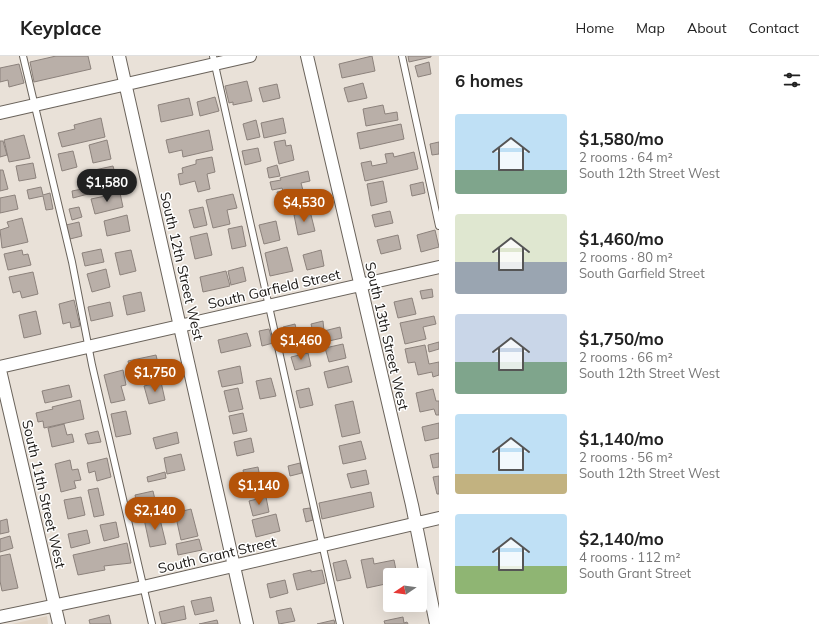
<!DOCTYPE html>
<html lang="en">
<head>
<meta charset="utf-8">
<style>
	body { margin:0; font-family:Mulish,sans-serif; background:#f6f6f6; color:#222; height:100vh; display:flex; flex-direction:column; font-size:15px; white-space:nowrap }
	* { box-sizing:border-box; margin:0 }
	p { font-size:13px; color:#767676 }
	.icon { flex:none; width:22px; height:22px; fill:none; stroke:currentColor; stroke-width:2; stroke-linecap:round; stroke-linejoin:round }
	.map { position:relative; flex:1; overflow:hidden }
	.sheet { display:flex; flex-direction:column; background:#fff; width:380px }
	.sheet>* { flex:none }
	.needle { width:26px; rotate:257deg }
	.controls { position:absolute; left:383px; top:512px; display:grid; gap:8px }
	.controls a { display:grid; place-items:center; width:44px; height:44px; border-radius:4px; background:#fff; box-shadow:0 4px 16px #0002; font-size:20px }
	.price { position:absolute; translate:-50% -34px; padding:0 9px; border-radius:14px; background:#b45309; color:#fff; font-size:13px; line-height:26px; filter:drop-shadow(0 1px 2px #0008) }
	.price::after { content:''; position:absolute; left:50%; top:24px; width:12px; height:9px; margin-left:-6px; background:inherit; clip-path:polygon(0 0,100% 0,50% 100%) }
	.price.on { background:#222; color:#fff }
	ul { padding:0; list-style:none }
	li { display:flex; align-items:center; gap:12px; height:100px; padding:0 16px }
	li span { display:grid; place-items:center; flex:none; width:112px; height:80px; border-radius:4px; color:#555 }
	li>.icon { margin-inline-start:auto }
	span .icon { width:48px; height:48px; fill:#fffc; stroke-width:1 }
	li b { font-size:17px }
	h2 { display:flex; justify-content:space-between; align-items:center; height:48px; padding:0 16px; font-size:17px }
	header { display:flex; align-items:center; gap:24px; box-sizing:border-box; height:56px; padding:0 20px; background:#fff; border-bottom:1px solid #e0e0e0 }
	header strong { font-size:19px }
	nav { display:flex; gap:22px; margin-inline-start:auto; font-size:14px }
	main { display:flex; flex:1; min-height:0 }
	.map>svg:first-child { display:block }
	.built { fill:#e0d3c4 }
	.building { fill:#b9afa8; stroke:#8c827c }
	.lines { fill:none; stroke-linecap:round; stroke-linejoin:round }
	.lane-casing { stroke:#6a635b; stroke-width:8 }
	.street-casing { stroke:#6a635b; stroke-width:14 }
	.lane { stroke:#fff; stroke-width:6 }
	.street { stroke:#fff; stroke-width:12 }
	.labels { text-anchor:middle; dominant-baseline:central; stroke-width:3; stroke-linejoin:round; paint-order:stroke }
	.street-label { font-size:14px; fill:#1a1714; stroke:#fff }
</style>
</head>
<body>
<header>
<strong>Keyplace</strong>
<nav><a>Home</a><a>Map</a><a>About</a><a>Contact</a></nav>
</header>
<main>
<div class="map">
<svg width="439" height="568" viewBox="0 0 439 568">
	<rect width="100%" height="100%" fill="#e9e1d8"/>
	<path class="built" d="M47,560l1,8h-36z"/>
	<path class="building" d="M56,0h32l3,13 -57,13 -4,-20z
		M372,0l3,15 -33,7 -3,-14z
		M408,0h23v1l-22,5z
		M429,6l2,12 -13,3 -3,-11z
		M19,8l5,19 -15,4 -1,-7 -8,2v-14z
		M247,25l5,20 -19,4v-3l-4,1 -4,-17z
		M363,27l4,15 -19,4 -4,-14z
		M277,28l3,14 -17,4 -4,-14z
		M215,41l4,14 -19,5 -3,-14z
		M189,42l4,17 -32,7 -3,-17z
		M383,49l2,9 12,-2 1,8 -32,6 -3,-17z
		M101,62l4,19 -43,10 -4,-14 17,-4 -1,-4z
		M283,62l3,15 -22,5 -3,-15z
		M256,64l4,17 -13,3 -4,-16z
		M401,68l3,15 -44,10 -3,-16z
		M209,74l4,20 -30,7 -1,-7 -13,3 -3,-13z
		M24,79l6,23 -21,4 -5,-22z
		M107,84l4,19 -18,4 -4,-18z
		M285,84l1,6 5,-1 3,15 -15,4 -5,-22z
		M0,85h3l4,14 -7,2z
		M439,86v12l-7,1 -2,-11z
		M258,92l3,13 -16,4 -3,-14z
		M73,95l4,16 -15,4 -4,-17z
		M414,96l4,17 -53,12 -4,-18 10,-2 1,5 15,-3 -2,-9 8,-1 1,4z
		M212,101l3,15 -8,2 3,15 -12,3 -3,-11 -15,4 -2,-11 5,-1 -1,-5 14,-4v-4z
		M33,107l3,15 -17,3 -3,-15z
		M277,109l3,11 -11,2 -2,-10z
		M113,110l4,15 -23,5 -4,-15z
		M0,114h3l5,19 -8,2z
		M308,115l2,10 -9,2 4,15 -7,2 1,3 -16,4 -1,-6 -3,1 -2,-10 6,-1 -1,-3 -10,2 -2,-8 11,-2 -1,-2z
		M383,125l4,21 -16,4 -4,-22z
		M423,126l2,11 -13,3 -2,-11z
		M41,131l2,8 7,-2 3,16 -7,1 -3,-14 -14,3 -2,-9z
		M87,132l1,6 -15,4 -1,-7z
		M120,137l3,14 -28,7 -4,-15z
		M233,138l4,14 -10,2 3,14 -17,4 -7,-28z
		M15,139l3,14 -18,4v-15z
		M79,151l3,10 -10,3 -3,-11z
		M203,151l4,18 -13,3 -5,-18z
		M310,155l5,20 -17,4 -4,-20z
		M390,155l3,12 -18,4 -3,-12z
		M127,159l3,16 -23,5 -3,-15z
		M22,162l6,24 -26,6 -2,-18 9,-3 -2,-5z
		M276,165l4,19 -16,4 -5,-19z
		M79,166l3,14 -12,3 -4,-14z
		M242,170l4,20 -14,3 -4,-20z
		M435,174l4,17 -18,5 -4,-17z
		M207,177l5,22 -17,4 -5,-22z
		M398,179l3,14 -20,5 -4,-14z
		M287,191l6,24 -23,5 -5,-23z
		M101,193l3,13 -19,4 -3,-13z
		M22,194l1,5 5,-1 3,11 -23,5 -4,-16z
		M131,194l5,21 -16,4 -5,-22z
		M321,194l3,16 -17,4 -4,-15z
		M243,211l3,14 -15,4 -3,-14z
		M106,213l4,18 -18,5 -5,-18z
		M226,215l4,15 -27,6 -3,-15z
		M33,216l5,22 -16,4 -2,-7 -7,2 -4,-16z
		M432,233l1,8 -11,2 -2,-8z
		M141,236l4,19 -18,4 -4,-19z
		M412,242l4,16 -18,4 -4,-16z
		M74,244l6,26 -9,2 -1,-6 -7,2 -4,-20z
		M110,246l3,14 -22,5 -3,-14z
		M36,255l5,23 -17,4 -5,-23z
		M434,260l2,8 -13,3 3,12 -21,5 -5,-21z
		M323,265l1,10 16,-4 2,11 -26,6 -2,-8 -7,1 -2,-8 7,-1 -1,-4z
		M295,268l4,17 -12,3 -4,-17z
		M269,273l4,14 -11,3 -3,-15z
		M247,277l4,13 -30,7 -3,-13z
		M439,286v7l-10,3 -1,-7z
		M343,288l3,14 -17,4 -4,-14z
		M425,289l4,19 10,-2v13l-6,2 -1,-5 -14,3 -3,-13 -7,1 -3,-14z
		M308,297l3,13 -16,4 -4,-13z
		M156,299l5,21 -28,7 -5,-22z
		M240,310l3,17 -21,4 -4,-16z
		M348,310l4,16 -24,6 -4,-16z
		M123,314l3,15 -5,1 4,14 -14,3 -7,-28z
		M271,322l5,18 -16,3 -4,-18z
		M161,326l4,18 -16,4 -5,-18z
		M69,329l3,12 -27,6 -3,-12z
		M238,332l5,21 -14,3 -5,-21z
		M309,332l4,17 -13,3 -4,-17z
		M433,333l3,12h3v14h-3l-2,-6 -14,3 -4,-19z
		M80,344l4,19 -40,9 -1,-7 -5,1 -2,-9 17,-4 -1,-2z
		M353,345l7,32 -18,4 -7,-32z
		M126,355l5,23 -15,3 -5,-23z
		M243,357l4,18 -14,3 -4,-18z
		M439,367v15l-14,3 -3,-14z
		M64,368l3,11 5,-1 2,8 -22,5 -4,-19z
		M98,375l3,11 -13,2 -3,-10z
		M177,376l2,11 -23,6 -3,-11z
		M251,382l3,14 -17,4 -3,-14z
		M361,385l5,18 -23,5 -4,-18z
		M439,397v14l-6,1 -3,-13z
		M181,398l4,16 -18,4 -3,-16z
		M107,402l4,19 -14,4 -2,-10 -6,2 -2,-10z
		M70,404l2,10 6,-1 3,11 -7,1 2,7 -15,4 -6,-28z
		M300,407l2,10 -12,3 -2,-10z
		M258,411l3,16 -15,3 -3,-16z
		M366,414l3,14 -18,4 -4,-14z
		M165,416l1,6 -18,4 -1,-5z
		M439,420v18h-2l-4,-17z
		M98,432l6,27 -10,2 -6,-27z
		M153,435l3,13 -18,4 -3,-13z
		M371,436l3,15 -52,12 -3,-16z
		M81,441l4,18 -17,4 -4,-19z
		M266,441l3,15 -16,4 -4,-15z
		M310,452l3,12 -7,2 -3,-13z
		M191,453l7,27 -17,4 -6,-27z
		M276,458l4,17 -24,6 -4,-17z
		M159,459l7,29 -16,3 -6,-28z
		M7,463l2,13 -9,2v-13z
		M116,466l3,15 -15,4 -4,-16z
		M87,474l3,13 -19,5 -3,-14z
		M10,480l3,12 -13,4v-13z
		M199,483l3,11 -24,5 -2,-11z
		M127,487l4,20 -27,3 1,4 -27,5 -5,-20z
		M10,498l8,34 -16,3 -2,-10v-25z
		M373,502l1,6 20,-4 3,15h-7v8l-23,5 -6,-28z
		M346,504l5,18 -14,3 -4,-18z
		M311,514v2l11,-2 3,13 -28,7 -4,-16z
		M285,524l3,13 -18,5 -3,-14z
		M211,541l3,14 -19,4 -4,-14z
		M184,550l2,13 -24,5 -3,-12z
		M291,552l4,13 -16,3 -3,-13z
		M109,559l2,9h-21l-1,-4z
		M403,561l1,6 3,-1 1,2h-23l-1,-3z
		M217,564l1,4h-19z
		M334,564l1,4h-18z"/>
	<g class="lines">
		<defs>
			<path id="lane" d="M23,0l49,206 20,103 60,259
				M213,0l127,568
				M402,0l37,170"/>
			<path id="street" d="M119,0l128,568
				M307,0l105,449 24,119
				M0,57l250,-57
				M0,311l439,-100
				M0,314l59,254
				M0,561l143,-30 296,-69"/>
		</defs>
		<use href="#lane" class="lane-casing"/>
		<use href="#street" class="street-casing"/>
		<use href="#lane" class="lane"/>
		<use href="#street" class="street"/>
	</g>
	<g class="labels">
		<g class="street-label">
			<text transform="translate(182 210) rotate(77)">South 12th Street West</text>
			<text transform="translate(274 233) rotate(-13)">South Garfield Street</text>
			<text transform="translate(387 280) rotate(77)">South 13th Street West</text>
			<text transform="translate(44 438) rotate(77)">South 11th Street West</text>
			<text transform="translate(217 499) rotate(-13)">South Grant Street</text>
		</g>
	</g>
</svg>
<div class="controls">
<a><svg class="needle" viewBox="-14 -14 28 28"><path d="M0-13l5 13h-10z" fill="#e53935"/><path d="M0 13l5-13h-10z" fill="#767676"/></svg></a>
</div>
<b class="price on" style="left:107px;top:147px">$1,580</b>
<b class="price" style="left:304px;top:167px">$4,530</b>
<b class="price" style="left:301px;top:305px">$1,460</b>
<b class="price" style="left:155px;top:337px">$1,750</b>
<b class="price" style="left:259px;top:450px">$1,140</b>
<b class="price" style="left:155px;top:475px">$2,140</b>
</div>
<section class="sheet">
<h2>6 homes<svg class="icon" aria-label="filters" viewBox="0 0 24 24"><path d="M4 7h16M4 17h16"/><circle cx="9" cy="7" r="2"/><circle cx="15" cy="17" r="2"/></svg></h2>
<ul>
<li><span style="background:linear-gradient(#bfe0f5 70%,#7fa58c 0)"><svg class="icon" aria-label="home" viewBox="0 0 24 24"><path d="M3 11l9-7 9 7M6 9v11h12V9"/></svg></span><div><b>$1,580/mo</b><p>2 rooms · 64 m²</p><p>South 12th Street West</p></div></li>
<li><span style="background:linear-gradient(#dfe7d0 60%,#9aa5b1 0)"><svg class="icon" aria-label="home" viewBox="0 0 24 24"><path d="M3 11l9-7 9 7M6 9v11h12V9"/></svg></span><div><b>$1,460/mo</b><p>2 rooms · 80 m²</p><p>South Garfield Street</p></div></li>
<li><span style="background:linear-gradient(#c9d6e8 60%,#7fa58c 0)"><svg class="icon" aria-label="home" viewBox="0 0 24 24"><path d="M3 11l9-7 9 7M6 9v11h12V9"/></svg></span><div><b>$1,750/mo</b><p>2 rooms · 66 m²</p><p>South 12th Street West</p></div></li>
<li><span style="background:linear-gradient(#bfe0f5 75%,#c2b280 0)"><svg class="icon" aria-label="home" viewBox="0 0 24 24"><path d="M3 11l9-7 9 7M6 9v11h12V9"/></svg></span><div><b>$1,140/mo</b><p>2 rooms · 56 m²</p><p>South 12th Street West</p></div></li>
<li><span style="background:linear-gradient(#bfe0f5 65%,#8fb573 0)"><svg class="icon" aria-label="home" viewBox="0 0 24 24"><path d="M3 11l9-7 9 7M6 9v11h12V9"/></svg></span><div><b>$2,140/mo</b><p>4 rooms · 112 m²</p><p>South Grant Street</p></div></li>
</ul>
</section>
</main>
</body>
</html>
